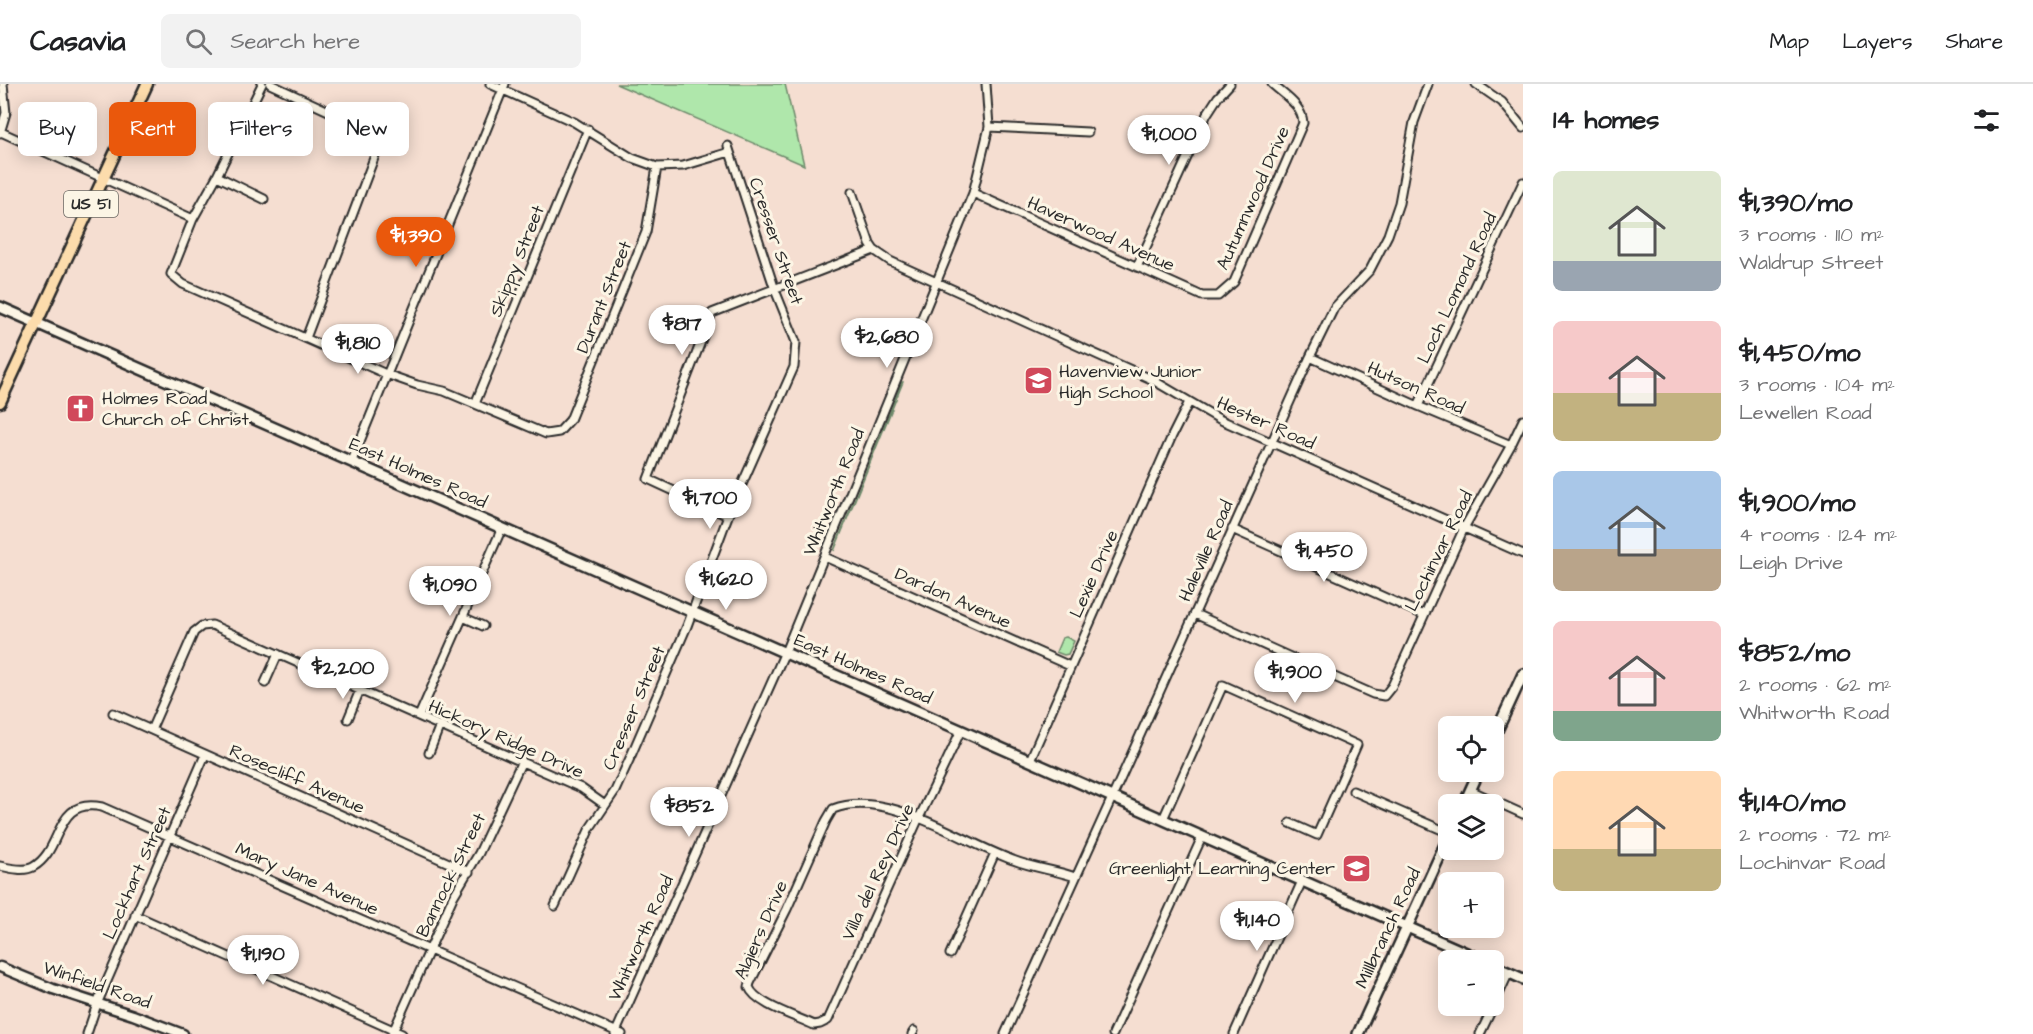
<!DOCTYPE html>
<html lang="en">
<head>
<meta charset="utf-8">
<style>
	body { margin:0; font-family:"Architects Daughter",sans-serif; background:#f2f2f2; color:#202124; height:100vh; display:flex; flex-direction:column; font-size:22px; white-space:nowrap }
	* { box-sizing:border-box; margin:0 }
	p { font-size:20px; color:#757577 }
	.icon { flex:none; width:33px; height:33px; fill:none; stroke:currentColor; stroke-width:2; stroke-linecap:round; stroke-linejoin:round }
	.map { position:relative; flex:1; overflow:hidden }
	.details { display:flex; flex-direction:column; background:#fff; width:510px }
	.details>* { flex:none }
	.guide { position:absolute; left:18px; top:18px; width:570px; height:54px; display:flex; gap:12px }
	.fabs { position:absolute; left:1438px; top:632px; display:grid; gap:12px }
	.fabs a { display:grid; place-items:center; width:66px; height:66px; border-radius:9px; background:#fff; box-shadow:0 3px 15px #0003; font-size:30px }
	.price { position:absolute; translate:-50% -51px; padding:0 14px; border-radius:21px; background:#fff; color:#222; font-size:20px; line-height:39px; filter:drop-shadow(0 2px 3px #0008) }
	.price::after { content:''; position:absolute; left:50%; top:36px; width:18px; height:14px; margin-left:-9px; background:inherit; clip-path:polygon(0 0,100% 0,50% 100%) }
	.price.selected { background:#ea580c; color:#fff }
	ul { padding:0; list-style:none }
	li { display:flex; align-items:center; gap:18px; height:150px; padding:0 30px }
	li span { display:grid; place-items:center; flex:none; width:168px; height:120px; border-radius:9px; color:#555 }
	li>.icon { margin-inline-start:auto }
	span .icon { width:72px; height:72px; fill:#fffc; stroke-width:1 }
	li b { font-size:26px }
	h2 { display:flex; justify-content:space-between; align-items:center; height:72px; padding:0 30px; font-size:26px }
	.tag { padding:0 21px; border-radius:9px; background:#fff; box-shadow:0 3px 15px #0003; font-size:21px; line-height:54px }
	.tag.selected { background:#ea580c; color:#fff }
	header { display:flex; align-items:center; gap:36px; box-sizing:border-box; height:84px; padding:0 30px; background:#fff; border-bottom:2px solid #e0e0e0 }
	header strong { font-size:28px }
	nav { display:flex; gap:33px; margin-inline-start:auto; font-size:21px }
	.search { width:420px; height:54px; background:#f2f2f2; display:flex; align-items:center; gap:15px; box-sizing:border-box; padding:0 21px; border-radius:9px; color:#757577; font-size:22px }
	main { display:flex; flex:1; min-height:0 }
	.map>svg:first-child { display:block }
	.green { fill:#afe7ab; stroke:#6d896b; stroke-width:1.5 }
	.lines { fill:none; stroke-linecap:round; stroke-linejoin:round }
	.minor-casing { stroke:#2b2b2b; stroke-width:11 }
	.tertiary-casing { stroke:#2b2b2b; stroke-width:13 }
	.secondary-casing { stroke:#2b2b2b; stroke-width:14 }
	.primary-casing { stroke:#2b2b2b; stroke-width:15 }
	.minor { stroke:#fcf5e5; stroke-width:7 }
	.tertiary { stroke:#fcf5e5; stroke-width:8 }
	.secondary { stroke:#fcf5e5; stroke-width:9 }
	.primary { stroke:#fcdcac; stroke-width:10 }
	.labels { text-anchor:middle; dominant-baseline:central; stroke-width:6; stroke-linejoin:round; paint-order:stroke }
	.shield { fill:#fcf5e5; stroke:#6a6863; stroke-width:1.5 }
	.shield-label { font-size:16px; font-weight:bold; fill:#2b2b2b }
	.street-label { font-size:18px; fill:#2b2b2b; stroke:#fcf5e5 }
	.poi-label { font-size:18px; fill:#2b2b2b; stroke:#fcf5e5; text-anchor:start }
</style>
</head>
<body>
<header>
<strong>Casavia</strong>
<div class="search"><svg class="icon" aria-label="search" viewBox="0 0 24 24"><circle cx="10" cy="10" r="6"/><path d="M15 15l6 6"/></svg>Search here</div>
<nav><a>Map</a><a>Layers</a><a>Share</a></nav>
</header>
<main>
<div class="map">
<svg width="1523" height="950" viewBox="0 0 1523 950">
	<rect width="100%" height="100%" fill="#f5ded1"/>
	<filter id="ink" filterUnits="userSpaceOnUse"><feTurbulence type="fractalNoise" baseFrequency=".0167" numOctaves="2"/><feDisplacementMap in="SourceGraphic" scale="12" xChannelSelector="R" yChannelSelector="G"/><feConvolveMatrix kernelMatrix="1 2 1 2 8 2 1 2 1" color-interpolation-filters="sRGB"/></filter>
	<g filter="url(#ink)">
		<path class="green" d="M616,0h169l19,81z
			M902,298h1l-69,169 2,-6z
			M1066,553l8,4 -6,13 -4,1 -8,-3 6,-14z"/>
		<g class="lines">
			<defs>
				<path id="minor" d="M262,0l-45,92 -24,43 -22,55 12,10 203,90 31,11 27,6 102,43 13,-2 11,-12 76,-188 11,-65
					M270,0l106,49 4,9 -74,196
					M490,0l84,38 58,36 25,9 26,-1 47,-14
					M1476,0l26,18 21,26
					M989,43l99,5
					M1,48l192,87
					M0,49l6,-20 -3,-29
					M217,92l47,23
					M852,108l18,52 4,6 16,11 261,118 70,41 302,134
					M973,109l229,103h16l16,-14 69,-159c-1,-18 -18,-27 -31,-39
					M1137,183l70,-153 11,-17 12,-13
					M1310,273l108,49 93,39
					M475,320l113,-275
					M1418,322l105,-224
					M352,377l153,-377
					M728,432l-80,-37 64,-166 162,-63
					M1232,445l192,86
					M825,473l245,109
					M1195,530l144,65 34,15 11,2 8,-10 72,-158 47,-83 12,-25
					M463,533l20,9
					M265,599l13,-29
					M113,629l356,159
					M419,632l83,-188
					M348,635l12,-29
					M151,646l43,-98 8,-6 10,-1 369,163 24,17
					M961,646c-14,31 -29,61 -44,92 -30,66 -60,132 -89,198l-8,4 -6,1c-16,-8 -59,-21 -65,-38l1,-4 37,-74 39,-88 7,-12c55,-21 128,33 180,51 20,8 42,10 62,17
					M429,669l11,-28
					M1030,676l142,-324 17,-34
					M1470,706l53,24
					M1353,707l96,42
					M1163,735l60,-134 134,60 -40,90 -27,-12
					M0,782c9,2 24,6 33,1 31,-17 20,-70 69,-60l520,227
					M555,822l35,-78 25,-37 15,-33 57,-132 41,-110 66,-149 2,-25 -21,-52 -47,-144
					M135,831l267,119
					M950,870l45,-101
					M1494,921l15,-33
					M87,950l10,-30 108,-249
					M392,950l61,-137 26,-44 43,-92
					M615,950l170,-382 188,-459 16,-66 -3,-43
					M912,950l2,-3
					M1005,950c103,-225 203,-452 305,-677l24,-49 36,-38 18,-35 11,-32 15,-81 14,-38
					M1113,950l89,-197
					M1234,950l68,-153
					M1480,950l14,-29"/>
				<path id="tertiary" d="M0,883l53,22 80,26 50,19"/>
				<path id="secondary" d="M0,223l1482,653
					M1494,653l29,-63
					M1464,720l15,-33
					M1494,882l29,13
					M1358,950l91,-198"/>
				<path id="primary" d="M0,318l147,-318"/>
			</defs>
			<use href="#minor" class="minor-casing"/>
			<use href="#tertiary" class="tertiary-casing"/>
			<use href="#secondary" class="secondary-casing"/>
			<use href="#primary" class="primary-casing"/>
			<use href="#minor" class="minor"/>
			<use href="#tertiary" class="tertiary"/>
			<use href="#secondary" class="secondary"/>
			<use href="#primary" class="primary"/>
		</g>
	</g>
	<defs>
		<symbol id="school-square" viewBox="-11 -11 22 22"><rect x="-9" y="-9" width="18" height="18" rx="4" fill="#d1495b" stroke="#fcf5e5"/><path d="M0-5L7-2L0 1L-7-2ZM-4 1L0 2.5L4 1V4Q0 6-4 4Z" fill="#fff"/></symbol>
		<symbol id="church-square" viewBox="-11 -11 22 22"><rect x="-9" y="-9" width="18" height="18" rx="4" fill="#d1495b" stroke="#fcf5e5"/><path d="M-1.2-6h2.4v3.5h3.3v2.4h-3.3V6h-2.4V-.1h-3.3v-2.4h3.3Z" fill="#fff"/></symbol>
	</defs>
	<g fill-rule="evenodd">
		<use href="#school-square" x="1022" y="280" width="33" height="33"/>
		<use href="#church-square" x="64" y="308" width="33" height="33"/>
		<use href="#school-square" x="1340" y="768" width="33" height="33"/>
	</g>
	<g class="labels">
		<rect class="shield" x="64" y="107" width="54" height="26" rx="4.5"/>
		<g class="shield-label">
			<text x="91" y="120">US 51</text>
		</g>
		<g class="street-label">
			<text transform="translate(1253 114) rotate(-66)">Autumnwood Drive</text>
			<text transform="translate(1101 150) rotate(24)">Haverwood Avenue</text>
			<text transform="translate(776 157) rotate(71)">Cresser Street</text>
			<text transform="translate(517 177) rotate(-68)">Skippy Street</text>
			<text transform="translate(1457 204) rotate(-65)">Loch Lomond Road</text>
			<text transform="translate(604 213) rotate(-68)">Durant Street</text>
			<text transform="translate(1416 304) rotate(24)">Hutson Road</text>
			<text transform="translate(1266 339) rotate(24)">Hester Road</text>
			<text transform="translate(418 389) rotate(24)">East Holmes Road</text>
			<text transform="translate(834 408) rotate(-68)">Whitworth Road</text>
			<text transform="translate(1206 467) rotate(-66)">Haleville Road</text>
			<text transform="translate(1439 467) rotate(-64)">Lochinvar Road</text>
			<text transform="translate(1094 490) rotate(-66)">Lexie Drive</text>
			<text transform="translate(953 514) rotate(24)">Dardon Avenue</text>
			<text transform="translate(863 585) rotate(24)">East Holmes Road</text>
			<text transform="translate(634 624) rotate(-67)">Cresser Street</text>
			<text transform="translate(506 655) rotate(24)">Hickory Ridge Drive</text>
			<text transform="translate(297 695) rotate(24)">Rosecliff Avenue</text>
			<text transform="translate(878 788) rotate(-65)">Villa del Rey Drive</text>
			<text transform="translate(137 789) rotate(-66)">Lockhart Street</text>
			<text transform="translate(451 791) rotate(-64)">Bannock Street</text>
			<text transform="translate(307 795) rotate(24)">Mary Jane Avenue</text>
			<text transform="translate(1388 844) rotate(-65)">Millbranch Road</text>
			<text transform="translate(761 846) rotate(-66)">Algiers Drive</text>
			<text transform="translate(641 854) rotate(-66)">Whitworth Road</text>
			<text transform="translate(97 901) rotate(19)">Winfield Road</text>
		</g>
		<g class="poi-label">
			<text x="1059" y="287">Havenview Junior<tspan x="1059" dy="21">High School</tspan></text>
			<text x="102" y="314">Holmes Road<tspan x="102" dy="21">Church of Christ</tspan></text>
			<text x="1335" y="784" text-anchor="end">Greenlight Learning Center</text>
		</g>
	</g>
</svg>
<div class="fabs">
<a><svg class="icon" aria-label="locate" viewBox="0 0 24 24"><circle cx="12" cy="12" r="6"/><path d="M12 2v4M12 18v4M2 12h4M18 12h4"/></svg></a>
<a><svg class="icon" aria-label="layers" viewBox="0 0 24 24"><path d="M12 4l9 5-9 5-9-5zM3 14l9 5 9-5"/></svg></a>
<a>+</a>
<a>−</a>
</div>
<b class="price" style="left:1169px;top:82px">$1,000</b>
<b class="price selected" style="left:416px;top:184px">$1,390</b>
<b class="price" style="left:682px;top:272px">$817</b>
<b class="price" style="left:887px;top:285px">$2,680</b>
<b class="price" style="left:358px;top:291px">$1,810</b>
<b class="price" style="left:710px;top:446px">$1,700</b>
<b class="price" style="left:1324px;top:499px">$1,450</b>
<b class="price" style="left:726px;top:527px">$1,620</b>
<b class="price" style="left:450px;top:533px">$1,090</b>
<b class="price" style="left:343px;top:616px">$2,200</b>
<b class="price" style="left:1295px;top:620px">$1,900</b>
<b class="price" style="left:689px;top:754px">$852</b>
<b class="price" style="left:1257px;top:868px">$1,140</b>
<b class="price" style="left:263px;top:902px">$1,190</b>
<div class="guide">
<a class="tag">Buy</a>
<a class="tag selected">Rent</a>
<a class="tag">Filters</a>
<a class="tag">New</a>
</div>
</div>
<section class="details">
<h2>14 homes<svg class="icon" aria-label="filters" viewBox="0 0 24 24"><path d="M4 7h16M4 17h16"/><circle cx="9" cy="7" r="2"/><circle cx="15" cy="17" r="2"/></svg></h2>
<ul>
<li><span style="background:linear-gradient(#dfe7d0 75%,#9aa5b1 0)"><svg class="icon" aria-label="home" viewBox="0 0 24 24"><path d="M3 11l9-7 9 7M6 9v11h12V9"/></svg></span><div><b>$1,390/mo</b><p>3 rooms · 110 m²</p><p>Waldrup Street</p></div></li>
<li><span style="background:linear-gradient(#f6c9c9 60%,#c2b280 0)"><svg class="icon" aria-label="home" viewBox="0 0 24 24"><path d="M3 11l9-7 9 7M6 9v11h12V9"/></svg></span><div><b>$1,450/mo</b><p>3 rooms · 104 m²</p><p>Lewellen Road</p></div></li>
<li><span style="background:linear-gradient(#a9c7e8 65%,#b9a48a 0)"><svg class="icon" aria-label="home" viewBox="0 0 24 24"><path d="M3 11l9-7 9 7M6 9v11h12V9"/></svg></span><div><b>$1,900/mo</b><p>4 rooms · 124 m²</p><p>Leigh Drive</p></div></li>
<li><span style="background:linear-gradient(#f6c9c9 75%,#7fa58c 0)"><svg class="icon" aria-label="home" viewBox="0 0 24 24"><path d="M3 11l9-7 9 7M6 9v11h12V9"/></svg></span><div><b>$852/mo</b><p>2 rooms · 62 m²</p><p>Whitworth Road</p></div></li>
<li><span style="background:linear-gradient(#ffd9b3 65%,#c2b280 0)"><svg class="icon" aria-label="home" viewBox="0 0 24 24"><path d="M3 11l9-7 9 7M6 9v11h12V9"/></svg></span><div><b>$1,140/mo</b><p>2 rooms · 72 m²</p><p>Lochinvar Road</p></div></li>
</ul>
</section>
</main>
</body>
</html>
